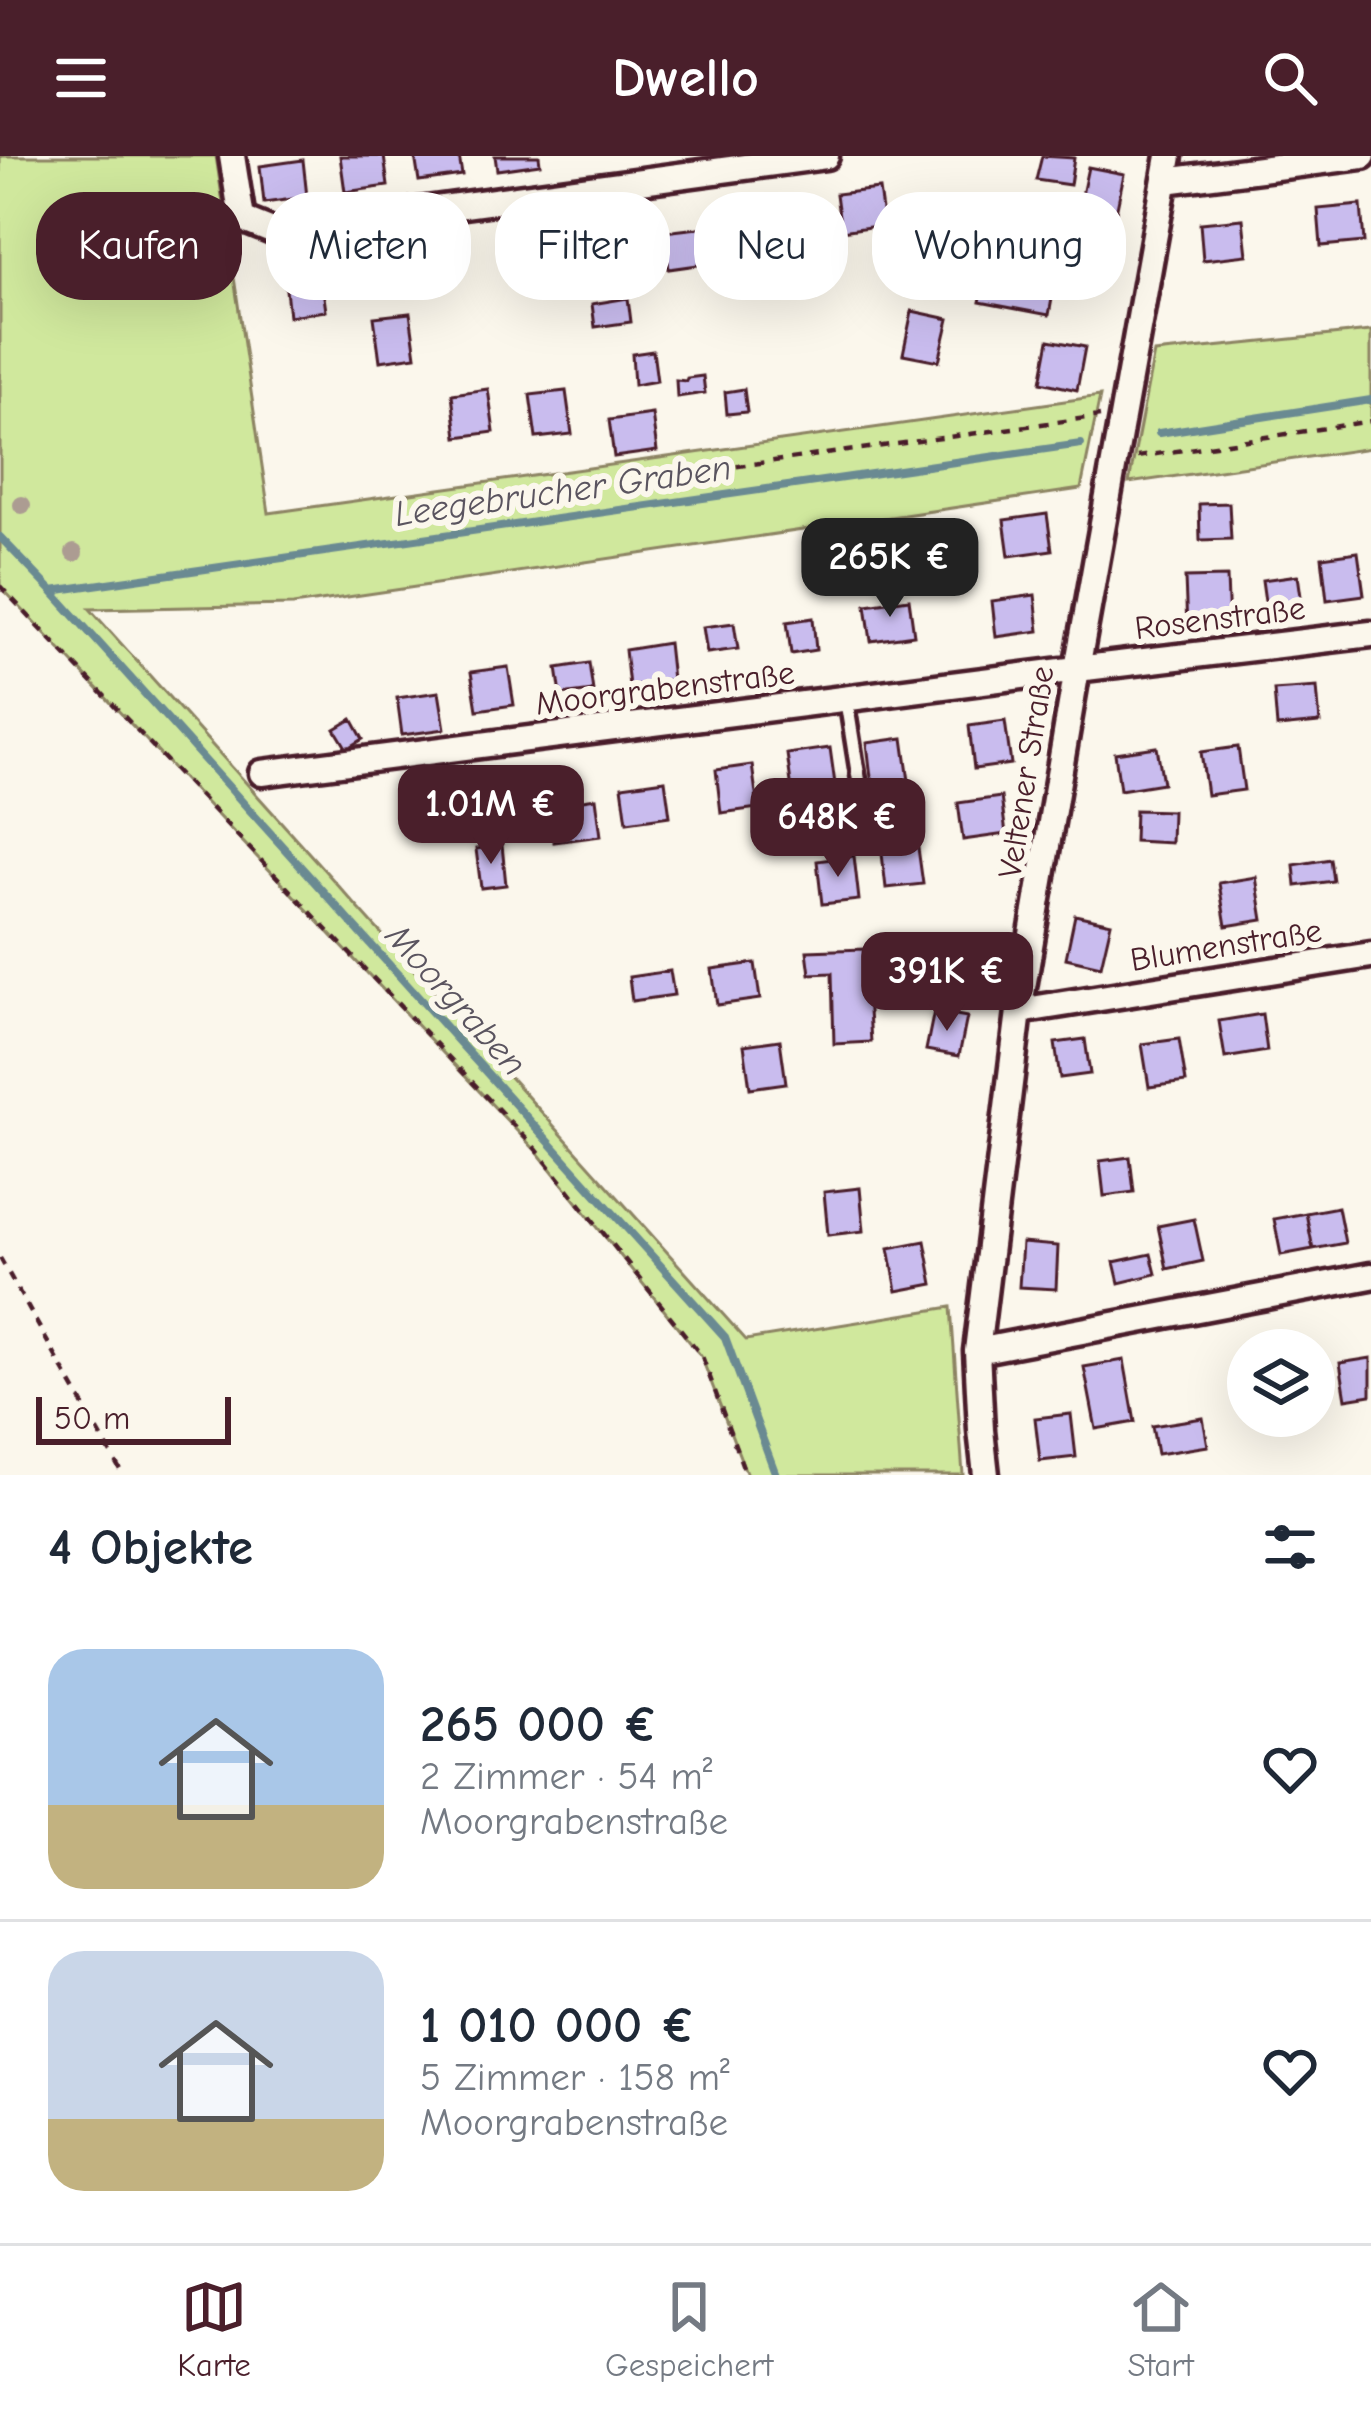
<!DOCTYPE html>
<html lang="de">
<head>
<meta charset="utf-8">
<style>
	body { margin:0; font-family:"Comic Neue",sans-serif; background:#f2f2f3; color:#1f2937; height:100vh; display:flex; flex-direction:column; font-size:45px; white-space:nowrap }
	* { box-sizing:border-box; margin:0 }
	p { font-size:39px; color:#747a83 }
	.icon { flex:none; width:66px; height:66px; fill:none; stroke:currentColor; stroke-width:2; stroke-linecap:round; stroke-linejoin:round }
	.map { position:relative; height:1319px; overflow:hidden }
	.drawer { display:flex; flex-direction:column; background:#fff; flex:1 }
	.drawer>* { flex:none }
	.guide { position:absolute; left:36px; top:36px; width:1299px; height:108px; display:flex; gap:24px }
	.tools { position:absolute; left:1227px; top:1173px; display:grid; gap:24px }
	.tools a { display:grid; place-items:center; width:108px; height:108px; border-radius:50%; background:#fff; box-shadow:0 12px 48px #0002; font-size:60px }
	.scale { position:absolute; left:36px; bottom:30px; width:195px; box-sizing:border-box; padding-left:12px; border:6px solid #4a1f2b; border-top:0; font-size:33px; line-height:42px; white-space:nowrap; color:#4a1f2b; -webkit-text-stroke:9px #fbf7ec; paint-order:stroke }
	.price { position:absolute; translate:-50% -102px; padding:0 27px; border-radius:24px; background:#4a1f2b; color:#fff; font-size:39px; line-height:78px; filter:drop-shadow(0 3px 6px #0008) }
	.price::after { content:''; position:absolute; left:50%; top:72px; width:36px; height:27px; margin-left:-18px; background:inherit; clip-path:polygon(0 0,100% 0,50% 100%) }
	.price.current { background:#222; color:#fff }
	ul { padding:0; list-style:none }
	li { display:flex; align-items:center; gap:36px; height:300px; padding:0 48px }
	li+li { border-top:3px solid #e0e1e3 }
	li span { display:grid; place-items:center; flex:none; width:336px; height:240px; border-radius:36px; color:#555 }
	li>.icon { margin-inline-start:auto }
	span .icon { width:144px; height:144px; fill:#fffc; stroke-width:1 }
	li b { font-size:51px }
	h2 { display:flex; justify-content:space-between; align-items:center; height:144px; padding:0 48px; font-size:51px }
	.chip { padding:0 42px; border-radius:48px; background:#fff; box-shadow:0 12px 48px #0002; font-size:42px; line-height:108px }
	.chip.current { background:#4a1f2b; color:#fff }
	header { display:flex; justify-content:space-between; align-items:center; height:156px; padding:0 48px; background:#4a1f2b; color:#fff; font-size:54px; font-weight:700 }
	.tabs { display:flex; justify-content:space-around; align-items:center; height:168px; border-top:3px solid #e0e1e3; background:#fff; font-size:33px; color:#747a83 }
	.tabs a { display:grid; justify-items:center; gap:6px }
	.tabs .current { color:#4a1f2b }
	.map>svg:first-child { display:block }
	.green { fill:#d0e89d; stroke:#8d8464; stroke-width:3 }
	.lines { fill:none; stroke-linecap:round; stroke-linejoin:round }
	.stream { stroke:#6a8a92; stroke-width:8 }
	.building { fill:#c9bcee; stroke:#4a1f2b; stroke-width:3 }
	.service-casing { stroke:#4a1f2b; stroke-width:21 }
	.minor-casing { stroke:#4a1f2b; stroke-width:33 }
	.path { stroke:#4a1f2b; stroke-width:4.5; stroke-dasharray:9 9; stroke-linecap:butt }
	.service { stroke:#fbf7ec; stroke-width:12 }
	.minor { stroke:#fbf7ec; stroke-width:24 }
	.tree { fill:#ac9c92 }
	.labels { text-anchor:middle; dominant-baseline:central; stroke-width:12; stroke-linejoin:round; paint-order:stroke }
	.street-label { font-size:33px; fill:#4a1f2b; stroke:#fbf7ec }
	.water-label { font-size:36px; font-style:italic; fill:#5a545f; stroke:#fbf7ec }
</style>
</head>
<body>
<header><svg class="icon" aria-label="menu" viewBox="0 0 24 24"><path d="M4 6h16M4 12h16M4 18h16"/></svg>Dwello<svg class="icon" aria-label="search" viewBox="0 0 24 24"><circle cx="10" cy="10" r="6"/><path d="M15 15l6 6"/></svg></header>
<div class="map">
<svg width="1371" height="1319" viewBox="0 0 1371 1319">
	<rect width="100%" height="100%" fill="#fbf7ec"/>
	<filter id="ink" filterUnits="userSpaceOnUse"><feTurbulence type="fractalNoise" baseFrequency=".00833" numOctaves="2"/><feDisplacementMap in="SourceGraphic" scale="24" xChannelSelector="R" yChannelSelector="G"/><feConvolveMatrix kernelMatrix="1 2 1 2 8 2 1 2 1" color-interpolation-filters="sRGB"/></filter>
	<g filter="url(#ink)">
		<path class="green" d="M0,0h216l53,357 831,-117 -19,93 -788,116 -203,4 656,731 205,-33 12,168h-216l-46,-119 -164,-204 -537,-566z
			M1371,175v117l-242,35 25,-130z"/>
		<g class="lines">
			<path class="stream" d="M1159,277l212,-33
				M0,381l52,54 673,746 51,138
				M52,435l1029,-147"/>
		</g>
		<path class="building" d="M340,0h44l4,30 -43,6z
			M415,0h44l3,19 -43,6z
			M495,0h44l1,8 -43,6z
			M1042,0l32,2 -4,27 -34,-5z
			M303,4l4,37 -43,6 -4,-37z
			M1088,11l36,7 -9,43 -36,-8z
			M879,33l5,36 -43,6 -5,-37z
			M789,45l5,36 -43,6 -5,-36z
			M930,47l35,7 -9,43 -35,-8z
			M1361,49l3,37 -43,4 -3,-37z
			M1243,63l4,36 -44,5 -3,-37z
			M707,71l5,36 -43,6 -5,-37z
			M1026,75l37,8 -14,76 -69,-13 10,-46 29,7z
			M320,112l6,43 -37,5 -5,-44z
			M628,142l3,24 -36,5 -3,-23z
			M912,155l37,8 -10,42 -36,-7z
			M410,157l6,43 -36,5 -6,-44z
			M1049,184l36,7 -8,43 -36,-8z
			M653,195l4,30 -23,4 -2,-31z
			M703,220l2,17 -28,4 -1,-17 10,1 1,-3z
			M488,233l6,43 -37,5 -5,-43z
			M744,233l3,23 -20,2 -2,-22z
			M566,235l6,43 -36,4 -6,-43z
			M652,258l5,37 -43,6 -5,-37z
			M1229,347l2,36 -31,1 -1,-36z
			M1047,358l5,36 -43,6 -5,-36z
			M1358,396l6,43 -37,5 -5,-43z
			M1298,419l6,43 -36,5 -6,-43z
			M1227,421l2,50 -42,1 -2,-50z
			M1035,439l4,36 -43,6 -4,-36z
			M909,443l5,36 -43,6 -5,-36z
			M813,462l3,32 -25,4 -4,-32z
			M734,467l4,26 -31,4 -4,-26z
			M668,487l4,37 -43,6 -4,-36z
			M589,507l4,28 -32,4 -4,-27z
			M508,511l6,38 -37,5 -6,-38z
			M1317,531l3,36 -43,4 -3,-37z
			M439,536l6,37 -43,6 -5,-37z
			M352,563l11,20 -16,10 -12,-20z
			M1005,565l6,43 -37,5 -5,-43z
			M903,582l6,43 -37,5 -5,-43z
			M1157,591l6,36 -43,7 -5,-37z
			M1238,591l6,43 -37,5 -6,-43z
			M830,592l5,36 -43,6 -5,-36z
			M752,609l6,43 -37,5 -5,-43z
			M665,624l5,36 -43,6 -5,-36z
			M496,636l4,31 -37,5 -5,-31z
			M1001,641l5,37 -43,6 -5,-37z
			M596,642l5,38 -47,6 -5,-37z
			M1135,654l37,1 -1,32 -37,-2z
			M917,685l6,43 -37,4 -5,-43z
			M502,689l4,40 -25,3 -5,-39z
			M854,700l5,44 -37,4 -5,-43z
			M1330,703l3,22 -37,5 -2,-21z
			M1256,721l7,43 -37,6 -7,-43z
			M1075,759l36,8 -10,43 -35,-8z
			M946,788l36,6 -8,43 -36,-7z
			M865,793l6,93 -37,2 -2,-71 -22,1 -3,-23z
			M755,807l5,36 -43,6 -5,-36z
			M670,815l4,24 -42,6 -3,-24z
			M934,855l33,6 -8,39 -33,-6z
			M1262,858l5,37 -42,7 -6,-37z
			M1085,883l5,35 -30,4 -5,-35z
			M1179,883l7,43 -37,5 -7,-43z
			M780,884l6,43 -36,5 -6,-43z
			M1130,1001l4,35 -30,4 -4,-35z
			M860,1032l4,43 -36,4 -4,-43z
			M1338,1051l7,36 -32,6 -7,-36z
			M1306,1057l7,36 -32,6 -7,-36z
			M1194,1063l9,42 -36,8 -9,-43z
			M925,1085l8,43 -36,7 -8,-43z
			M1022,1087l36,3 -2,43 -37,-2z
			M1151,1098l5,20 -37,9 -5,-21z
			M1371,1202v37l-25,4 -6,-36z
			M1124,1204l11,62 -39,7 -12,-62z
			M1071,1258l5,43 -36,4 -5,-43z
			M1203,1262l5,28 -51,8 -5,-28z"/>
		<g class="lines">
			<defs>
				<path id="service" d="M846,543l23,144"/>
				<path id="minor" d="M232,0l10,63 30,12 554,-75
					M1165,25l198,-25
					M262,617l815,-104 294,-35
					M1019,855l352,-56
					M977,1195l394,-75
					M986,1319l-5,-45 -4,-79 42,-340 58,-342 92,-513"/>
			</defs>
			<use href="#service" class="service-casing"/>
			<use href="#minor" class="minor-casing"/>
			<path class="path" d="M1137,301l234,-36
				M594,330l506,-70
				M0,430l536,563 166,207 44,119
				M0,1102l123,217"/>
			<use href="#service" class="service"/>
			<use href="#minor" class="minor"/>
		</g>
		<g class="tree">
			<circle cx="22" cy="349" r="9"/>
			<circle cx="74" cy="397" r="9"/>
		</g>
	</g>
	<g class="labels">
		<g class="street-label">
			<text transform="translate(1220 462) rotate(-7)">Rosenstraße</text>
			<text transform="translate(665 532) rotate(-7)">Moorgrabenstraße</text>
			<text transform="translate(1026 616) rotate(-81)">Veltener Straße</text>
			<text transform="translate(1226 789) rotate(-9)">Blumenstraße</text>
		</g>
		<g class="water-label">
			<text transform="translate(563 335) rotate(-8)">Leegebrucher Graben</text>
			<text transform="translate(456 844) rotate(48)">Moorgraben</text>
		</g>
	</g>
</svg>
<div class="tools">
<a><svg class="icon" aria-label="layers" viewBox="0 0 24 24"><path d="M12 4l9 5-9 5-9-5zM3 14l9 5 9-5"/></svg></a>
</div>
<div class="scale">50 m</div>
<b class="price current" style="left:890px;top:464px">265K €</b>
<b class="price" style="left:491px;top:711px">1.01M €</b>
<b class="price" style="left:838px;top:724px">648K €</b>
<b class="price" style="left:947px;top:878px">391K €</b>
<div class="guide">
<a class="chip current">Kaufen</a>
<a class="chip">Mieten</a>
<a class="chip">Filter</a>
<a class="chip">Neu</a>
<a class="chip">Wohnung</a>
</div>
</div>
<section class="drawer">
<h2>4 Objekte<svg class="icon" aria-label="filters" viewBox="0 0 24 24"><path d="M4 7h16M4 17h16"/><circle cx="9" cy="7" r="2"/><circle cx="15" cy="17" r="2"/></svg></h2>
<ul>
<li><span style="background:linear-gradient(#a9c7e8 65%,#c2b280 0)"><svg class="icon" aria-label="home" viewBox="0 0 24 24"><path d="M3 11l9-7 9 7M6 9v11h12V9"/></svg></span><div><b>265 000 €</b><p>2 Zimmer · 54 m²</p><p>Moorgrabenstraße</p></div><svg class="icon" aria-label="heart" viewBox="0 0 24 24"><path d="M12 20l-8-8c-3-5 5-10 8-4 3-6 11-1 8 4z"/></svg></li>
<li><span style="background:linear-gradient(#c9d6e8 70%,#c2b280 0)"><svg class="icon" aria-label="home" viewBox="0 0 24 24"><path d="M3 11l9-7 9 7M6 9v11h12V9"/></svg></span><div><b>1 010 000 €</b><p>5 Zimmer · 158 m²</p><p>Moorgrabenstraße</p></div><svg class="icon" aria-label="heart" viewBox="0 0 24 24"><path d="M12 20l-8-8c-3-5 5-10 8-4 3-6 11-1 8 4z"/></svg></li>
</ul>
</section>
<nav class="tabs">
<a class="current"><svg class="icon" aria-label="map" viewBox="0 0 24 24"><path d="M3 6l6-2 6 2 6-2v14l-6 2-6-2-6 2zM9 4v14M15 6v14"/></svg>Karte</a>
<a><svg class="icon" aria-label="saved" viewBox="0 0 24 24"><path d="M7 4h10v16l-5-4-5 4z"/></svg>Gespeichert</a>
<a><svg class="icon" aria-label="home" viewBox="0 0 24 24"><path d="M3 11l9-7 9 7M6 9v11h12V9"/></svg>Start</a>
</nav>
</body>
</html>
